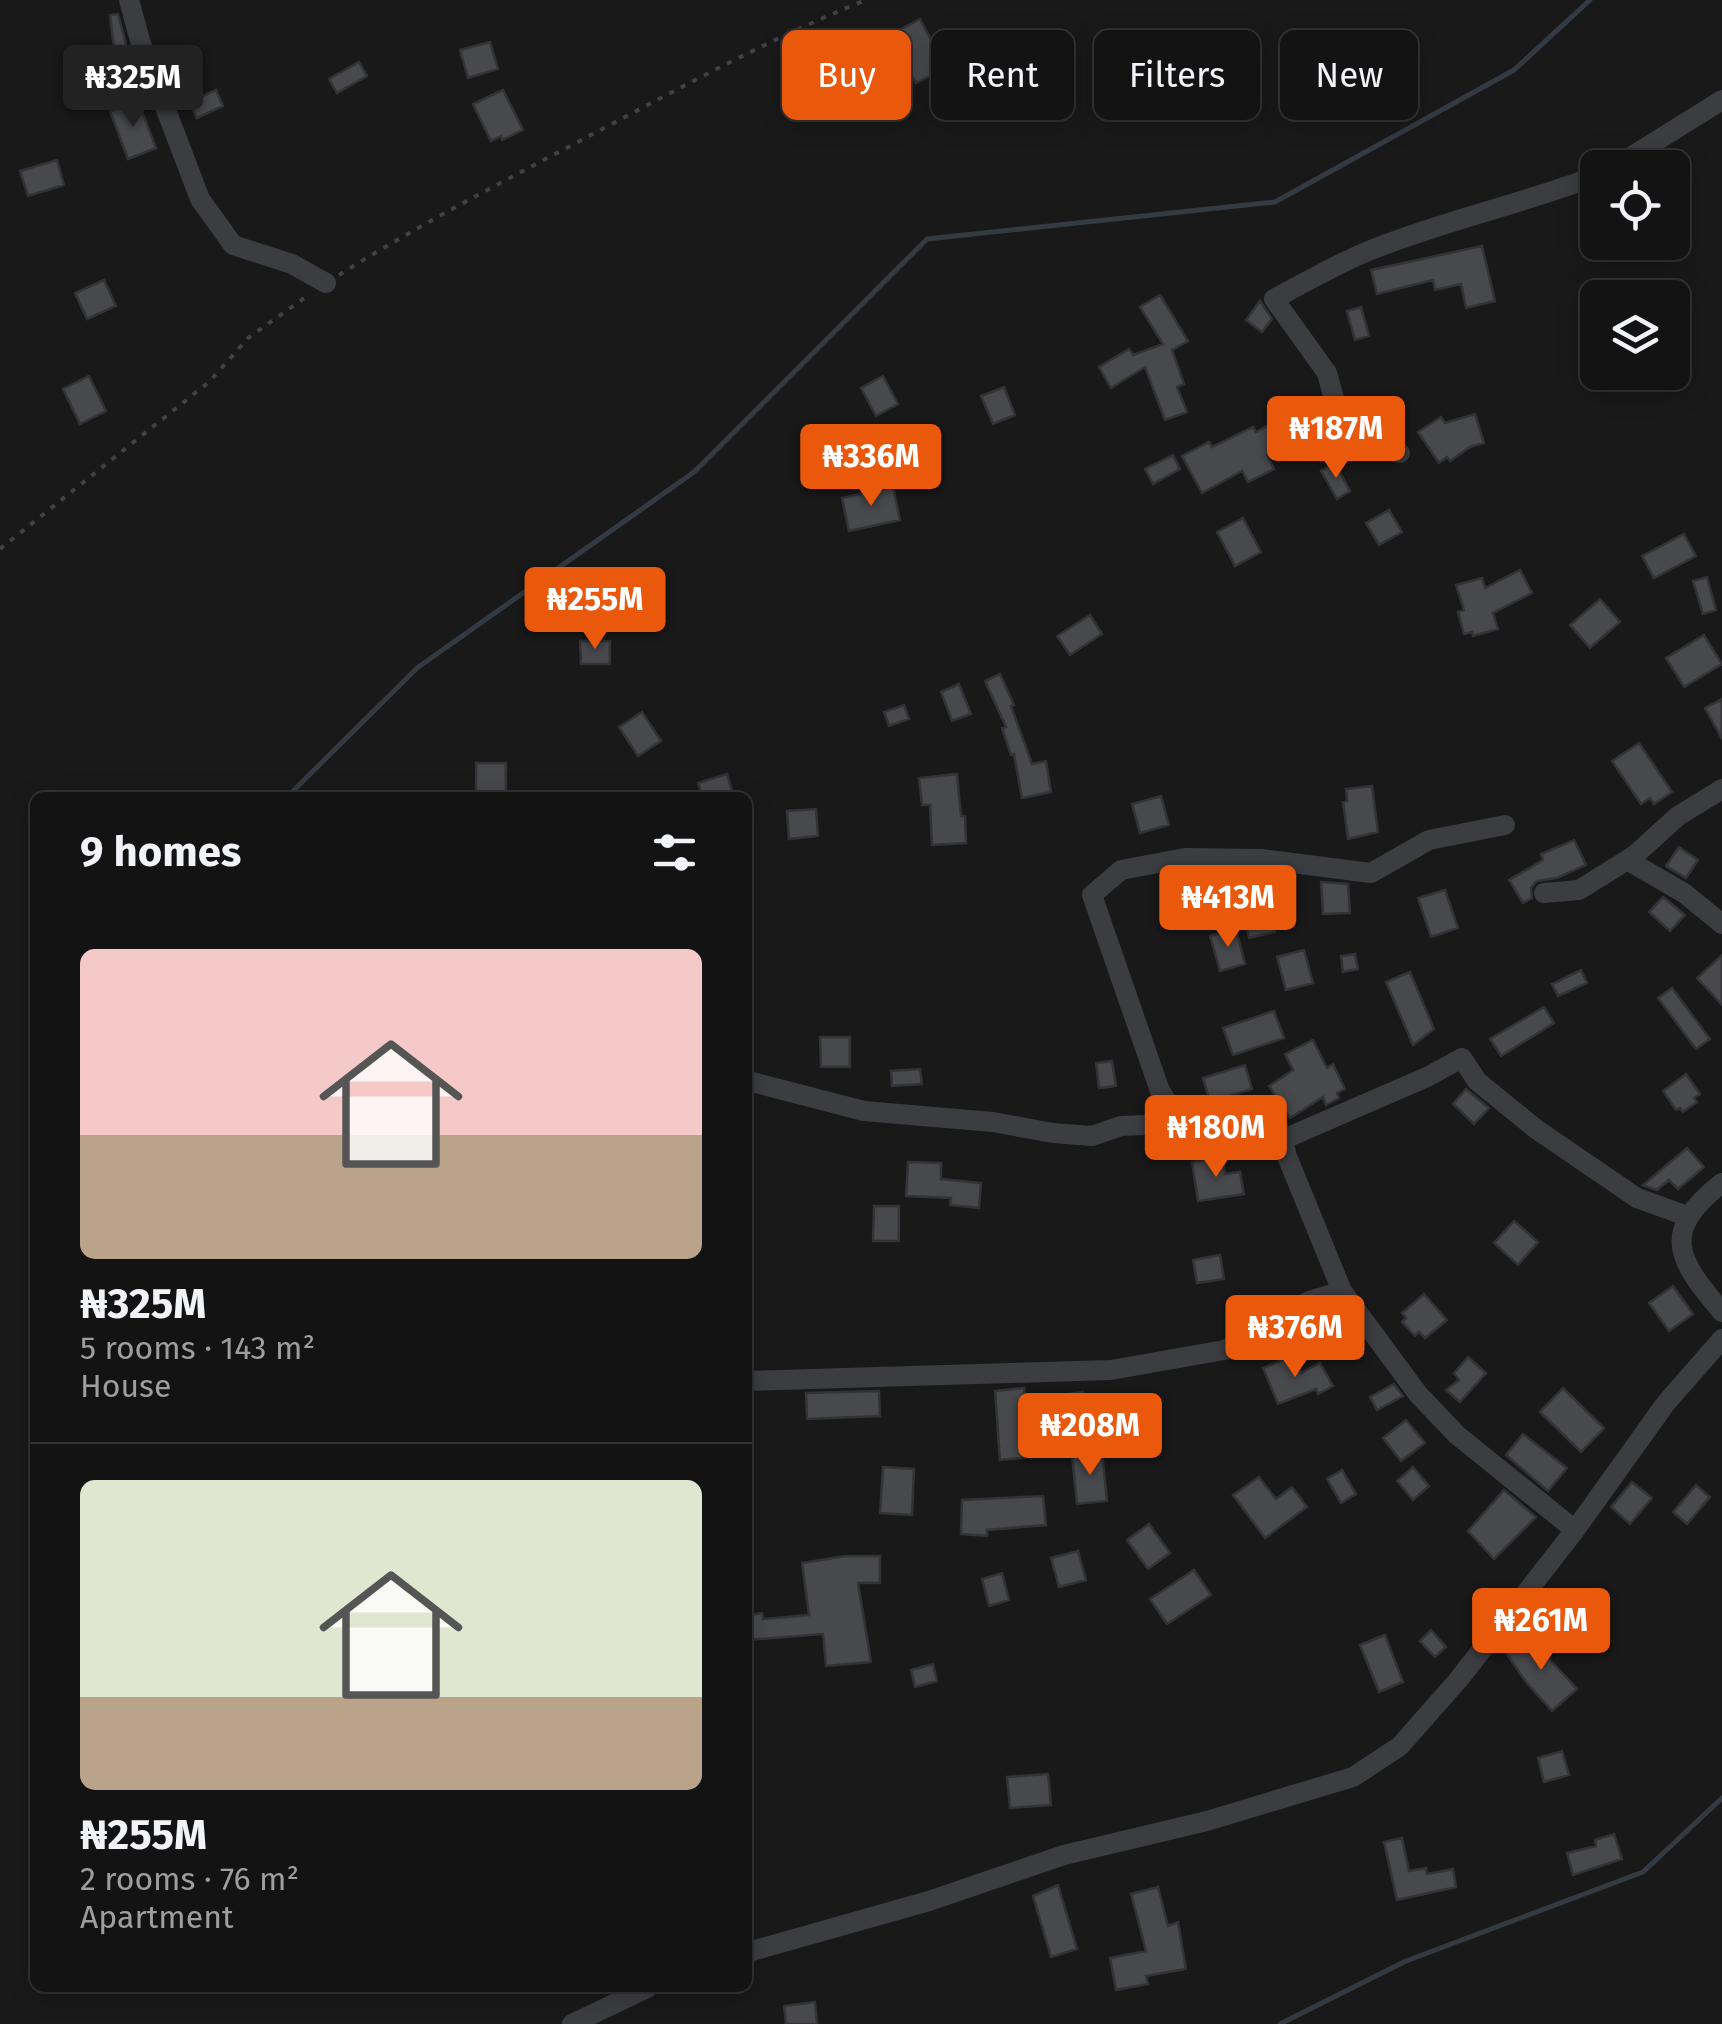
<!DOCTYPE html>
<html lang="en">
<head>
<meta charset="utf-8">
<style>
	body { margin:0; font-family:"Fira Sans",sans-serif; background:#202022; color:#f1f3f6; height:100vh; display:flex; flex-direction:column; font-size:38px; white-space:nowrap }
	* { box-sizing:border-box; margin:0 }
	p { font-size:32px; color:#9d9ea0 }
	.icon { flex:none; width:55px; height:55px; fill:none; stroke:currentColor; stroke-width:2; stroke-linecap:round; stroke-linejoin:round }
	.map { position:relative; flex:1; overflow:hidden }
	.side { position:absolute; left:30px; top:792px; width:722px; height:1200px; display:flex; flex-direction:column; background:#131314; border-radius:15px; box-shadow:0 5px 25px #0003,0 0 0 2px #323234 }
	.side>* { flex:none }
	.banner { position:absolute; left:782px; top:30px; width:788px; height:90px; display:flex; gap:20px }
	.buttons { position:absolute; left:1580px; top:150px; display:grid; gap:20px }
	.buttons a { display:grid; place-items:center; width:110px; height:110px; border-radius:15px; background:#131314; box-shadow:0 5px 25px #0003,0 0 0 2px #323234; font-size:50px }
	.price { position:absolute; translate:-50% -85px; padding:0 22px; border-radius:10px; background:#ea580c; color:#fff; font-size:32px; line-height:65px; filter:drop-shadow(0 2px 5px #0008) }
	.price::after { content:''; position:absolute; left:50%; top:60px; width:30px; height:22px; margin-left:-15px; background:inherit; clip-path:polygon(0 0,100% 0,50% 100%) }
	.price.active { background:#222; color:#fff }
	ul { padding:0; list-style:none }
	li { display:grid; align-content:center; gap:20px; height:530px; padding:0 50px }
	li+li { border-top:2px solid #323234 }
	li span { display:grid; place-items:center; height:310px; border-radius:15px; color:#555 }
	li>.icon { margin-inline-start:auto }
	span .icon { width:180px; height:180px; fill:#fffc; stroke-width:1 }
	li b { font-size:42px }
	h2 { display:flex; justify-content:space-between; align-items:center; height:120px; padding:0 50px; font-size:42px }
	.tag { padding:0 35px; border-radius:15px; background:#131314; box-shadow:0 5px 25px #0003,0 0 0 2px #323234; font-size:35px; line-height:90px }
	.tag.active { background:#ea580c; color:#fff }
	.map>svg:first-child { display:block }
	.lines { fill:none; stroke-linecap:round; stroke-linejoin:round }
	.stream { stroke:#343a42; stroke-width:5 }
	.building { fill:#48494d; stroke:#333336; stroke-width:2.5 }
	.path { stroke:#404246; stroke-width:4; stroke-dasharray:5 8; stroke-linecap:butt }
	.minor { stroke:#3c3d41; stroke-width:20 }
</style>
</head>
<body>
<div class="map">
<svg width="1722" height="2024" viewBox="0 0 1722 2024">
	<rect width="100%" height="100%" fill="#19191a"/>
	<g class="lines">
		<path class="stream" d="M286,798l131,-130 277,-196 233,-233 348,-37 239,-132 76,-70
			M1280,2024l126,-63 237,-89 79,-74"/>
	</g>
	<path class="building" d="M118,14l16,60 -29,6 -6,-27 15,-4 -4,-34z
		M920,19l26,49 -30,15 -26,-48z
		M490,42l8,27 -30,9 -8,-28z
		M359,62l8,14 -30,17 -8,-14z
		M216,90l7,16 -26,12 -8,-16z
		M503,90l20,40 -21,10 -1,-4 -10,5 -18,-37z
		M138,101l18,47 -28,11 -18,-48z
		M57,160l7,25 -36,11 -8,-25z
		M1482,246l13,55 -29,7 -5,-24 -26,6 -2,-10 -56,14 -6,-24z
		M104,280l12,26 -29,13 -12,-26z
		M1160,295l28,46 -16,9 12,34 -7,3 10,25 -22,8 -20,-53 -34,21 -12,-21 30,-18 4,6 30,-11 -23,-37z
		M1260,301l12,18 -10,13 -16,-12z
		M1361,307l8,29 -14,4 -8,-29z
		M89,376l17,35 -26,13 -17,-35z
		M883,376l15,28 -22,12 -15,-28z
		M1004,387l11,28 -22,9 -12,-28z
		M1475,414l9,29 -14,4 -20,14 -3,-4 -8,6 -21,-31 23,-15 4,6z
		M1286,415l13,23 -32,17 7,14 -26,13 -6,-11 -40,22 -20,-37 27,-14 3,5 41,-20 3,5z
		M1173,455l7,14 -27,15 -8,-15z
		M1335,463l15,28 -13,8 -16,-28z
		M893,487l7,33 -51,11 -7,-33z
		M1389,510l13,22 -23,13 -13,-22z
		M1243,518l18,34 -26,14 -18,-34z
		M1684,534l12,22 -42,22 -12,-22z
		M1520,570l12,23 -39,20 5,16 -25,7 -1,-4 -8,2 -6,-22 6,-2 -8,-25 26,-7 3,10z
		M1707,577l9,33 -13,4 -10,-33z
		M1600,599l20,23 -30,26 -20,-23z
		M1090,615l12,19 -32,21 -13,-19z
		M1704,635l18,29 -38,23 -18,-29z
		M580,641h30v23h-29z
		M1000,674l14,31 -3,1 21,58 14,-3 5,31 -29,6 -8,-44 -3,1 -9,-27 4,-1 -21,-46z
		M959,684l12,30 -19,7 -11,-29z
		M1722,699v40l-17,-31z
		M904,705l5,14 -20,7 -5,-14z
		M642,712l19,29 -23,15 -19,-29z
		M1639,743l33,49 -18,12 -4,-6 -9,6 -29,-43z
		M476,763h30v29h-30z
		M727,774l6,20 -30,4 -5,-15z
		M957,774l4,42h4l1,27 -34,2 -2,-40h-8l-3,-27z
		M1372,786l6,46 -30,7 -5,-37 4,-1 -1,-12z
		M1161,796l8,29 -29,8 -8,-29z
		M816,809l2,27 -29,3 -2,-28z
		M1574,840l12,25 -29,13 -20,3 -6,7 1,10 -9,5 -14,-23 34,-20 -2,-6z
		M1679,847l19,13 -12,18 -20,-12z
		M1321,882l27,2 2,29 -27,1z
		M1193,885l7,30 -30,6 -6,-30z
		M1445,890l13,38 -27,9 -13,-39z
		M1268,897l7,35 -26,6 -7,-36z
		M1663,897l22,18 -15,16 -21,-19z
		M1236,929l9,35 -25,7 -10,-35z
		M1304,950l9,33 -27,7 -9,-33z
		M1355,954l3,15 -15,3 -2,-16z
		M1722,955v50l-25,-27z
		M1581,970l6,13 -29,13 -6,-12z
		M1410,972l24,57 -21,16 -27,-63z
		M1672,988l38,51 -14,10 -38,-51z
		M1544,1007l10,16 -53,33 -11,-17z
		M1274,1011l10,27 -51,17 -10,-27z
		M820,1037h30v30h-29z
		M1313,1040l14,28 6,-4 12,25 -8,4 2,5 -13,7 -3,-8 -33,21 -21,-32 24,-16 -8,-16z
		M1112,1061l4,25 -17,2 -3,-25z
		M1245,1065l7,24 -42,13 -7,-24z
		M920,1069l2,15 -30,2 -1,-15z
		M1686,1074l14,20 -6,4 3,4 -14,10 -3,-4 -4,2 -13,-19z
		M1466,1089l23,19 -15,16 -21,-20z
		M1687,1148l17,19 -26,22 -9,-9 -12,10 -14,-5z
		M1223,1157l2,17 15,-2 4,22 -46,7 -6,-39z
		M908,1162l33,1v16l40,4 -2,25 -29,-3 1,-7 -45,-2z
		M874,1206h25v35h-26z
		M1514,1221l24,21 -20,23 -24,-22z
		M1220,1255l4,24 -27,4 -4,-23z
		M1673,1286l20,28 -24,17 -20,-28z
		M1424,1294l23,26 -22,18 -6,-6 -4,4 -13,-14 4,-4 -4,-5z
		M1294,1355l7,18 19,-10 13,23 -15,8 -2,-5 -38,15 -15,-36z
		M1468,1357l18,16 -26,29 -14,-12 13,-10 -5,-7z
		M1394,1384l9,12 -26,14 -7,-13z
		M1024,1388l1,18 15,-1 3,51 -43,4 -5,-69z
		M1563,1388l41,40 -23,24 -41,-40z
		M879,1391l1,25 -73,3 -1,-26z
		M1083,1392l3,27 -14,2 -3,-27z
		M1406,1420l19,23 -24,18 -18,-23z
		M1523,1434l44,34 -19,23 -42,-36z
		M1102,1452l5,49 -30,3 -5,-48z
		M883,1467l31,2 -2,46 -32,-2z
		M1413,1467l16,19 -16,14 -16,-19z
		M1342,1470l14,24 -15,9 -14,-24z
		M1259,1477l17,22 16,-12 15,20 -42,31 -32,-43z
		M1632,1482l20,16 -22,26 -19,-17z
		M1696,1485l14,12 -23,27 -14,-12z
		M1504,1490l32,27 -42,42 -26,-28z
		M1043,1496l3,29 -59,5v6l-26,-2 1,-34z
		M1149,1524l21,29 -22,16 -21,-29z
		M1078,1551l8,29 -27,7 -8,-29z
		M845,1556h35v27h-22l13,79 -45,4 -3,-32 -75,6v-25l14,-2 1,6 46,-4 -7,-52z
		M1194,1570l17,25 -44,29 -17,-25z
		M1002,1573l7,27 -20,6 -7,-27z
		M1431,1630l15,17 -11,10 -15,-16z
		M1533,1634l18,27 26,28 -25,22 -26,-29 -20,-29z
		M1385,1635l18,47 -24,10 -19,-47z
		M933,1664l4,17 -22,6 -4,-17z
		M1562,1751l7,24 -25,7 -6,-24z
		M1048,1774l3,31 -41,3 -3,-31z
		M1614,1834l8,25 -49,16 -6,-22 29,-7 -1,-6z
		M1402,1838l7,33 17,-3 1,6 26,-5 3,18 -59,13 -13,-58z
		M1058,1885l19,64 -26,8 -18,-61z
		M1158,1887l10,39 10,-4 8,47 -40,7 2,8 -32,6 -6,-32 36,-7 -15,-57z
		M815,2002l2,22h-31l-2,-18z"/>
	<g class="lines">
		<path class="path" d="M339,275c86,-54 177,-100 267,-148 85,-45 170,-91 260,-127
			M0,549l210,-168 38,-43 62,-44"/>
		<path class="minor" d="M129,0l12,44 59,155 33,46 59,19 34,19
			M1613,168l109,-68
			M1400,453l-64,-47 -9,-33 -53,-74c32,-17 64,-36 97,-49 74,-30 152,-46 227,-75
			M1627,860l57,33 38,31
			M1544,893l35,-3 56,-35 43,-39 44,-27
			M748,1081l116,30 129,11 60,11 39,3 29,-10 47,-2 11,-4
			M1284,1139l-14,-27 -91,8 -19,-29 -68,-196 29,-25 64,-12 76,1 110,14 58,-33 76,-15
			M1722,1183c-63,49 -44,77 0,129
			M1342,1291l-56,-137 -2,-15 143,-62 35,-19 15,23 59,48 101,69 50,18
			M748,1381l363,-11 113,-20 33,-16 52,-33 33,-10 76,103 39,41 118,95
			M748,1952l181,-51 135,-46 143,-34 146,-44 47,-31 59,-67 116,-149 91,-127 56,-64
			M572,2024l75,-36"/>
	</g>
</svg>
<div class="buttons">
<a><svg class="icon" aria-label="locate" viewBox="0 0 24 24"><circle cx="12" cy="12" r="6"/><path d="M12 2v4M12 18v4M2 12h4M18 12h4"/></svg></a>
<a><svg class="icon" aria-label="layers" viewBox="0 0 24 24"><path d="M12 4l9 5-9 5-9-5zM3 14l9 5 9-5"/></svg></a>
</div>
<b class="price active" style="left:133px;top:130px">₦325M</b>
<b class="price" style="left:1336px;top:481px">₦187M</b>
<b class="price" style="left:871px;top:509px">₦336M</b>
<b class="price" style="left:595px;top:652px">₦255M</b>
<b class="price" style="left:1228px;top:950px">₦413M</b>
<b class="price" style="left:1216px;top:1180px">₦180M</b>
<b class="price" style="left:1295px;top:1380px">₦376M</b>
<b class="price" style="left:1090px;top:1478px">₦208M</b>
<b class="price" style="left:1541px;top:1673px">₦261M</b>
<div class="banner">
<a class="tag active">Buy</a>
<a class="tag">Rent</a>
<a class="tag">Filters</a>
<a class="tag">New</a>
</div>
<section class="side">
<h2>9 homes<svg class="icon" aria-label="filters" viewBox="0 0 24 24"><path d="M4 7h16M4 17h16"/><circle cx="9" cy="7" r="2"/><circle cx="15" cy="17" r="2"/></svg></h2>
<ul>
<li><span style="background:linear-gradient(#f6c9c9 60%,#b9a48a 0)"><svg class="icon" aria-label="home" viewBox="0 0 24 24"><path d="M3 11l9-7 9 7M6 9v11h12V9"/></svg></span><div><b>₦325M</b><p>5 rooms · 143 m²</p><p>House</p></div></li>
<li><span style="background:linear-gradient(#dfe7d0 70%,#b9a48a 0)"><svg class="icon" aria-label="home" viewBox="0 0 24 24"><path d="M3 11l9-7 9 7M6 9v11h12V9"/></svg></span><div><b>₦255M</b><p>2 rooms · 76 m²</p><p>Apartment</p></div></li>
</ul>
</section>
</div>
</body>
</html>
